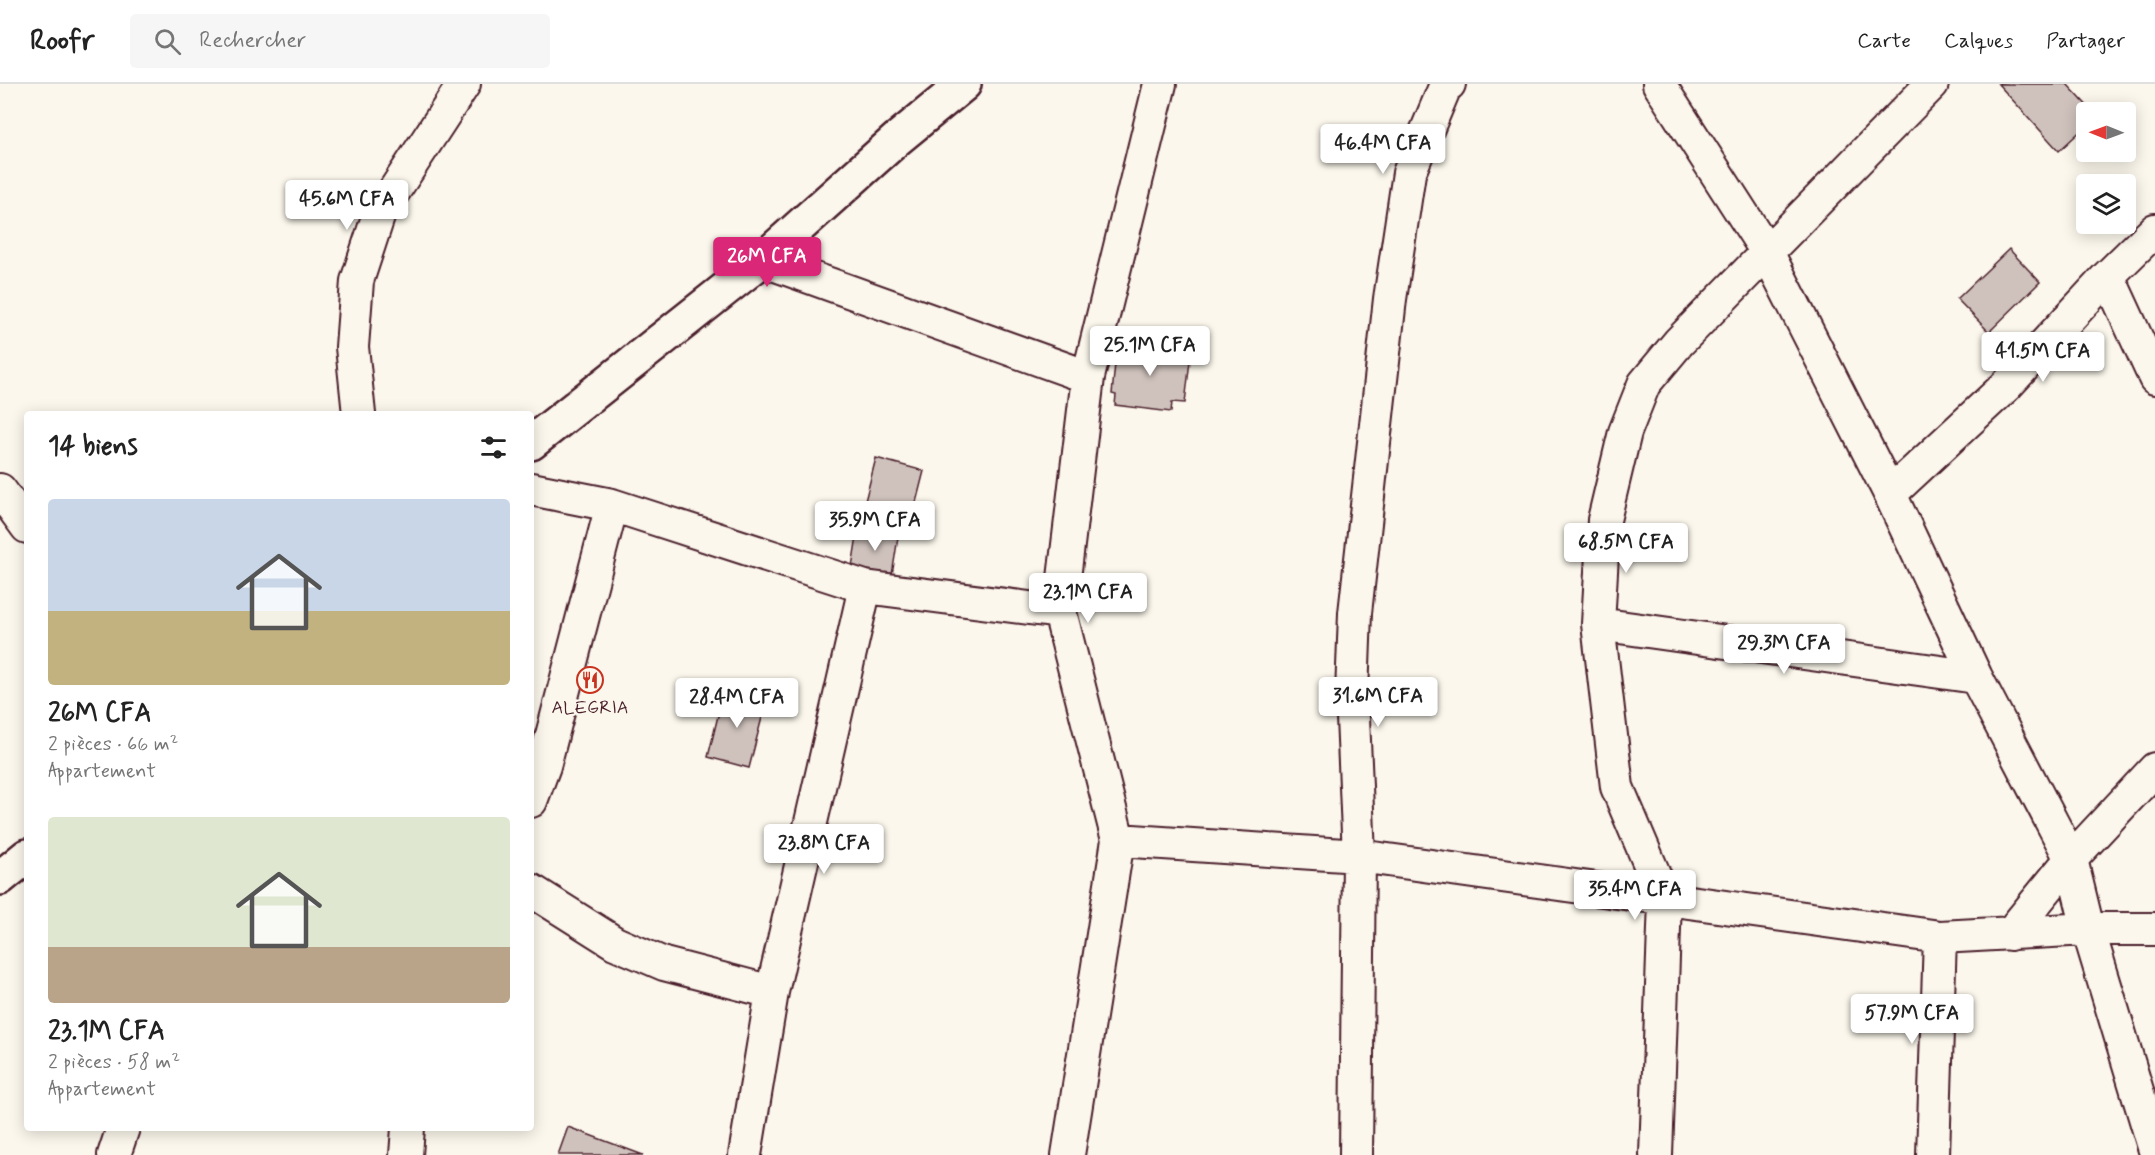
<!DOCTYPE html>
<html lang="fr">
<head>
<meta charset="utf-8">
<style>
	body { margin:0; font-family:Mynerve,sans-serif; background:#f6f6f6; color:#222; height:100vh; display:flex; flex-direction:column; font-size:22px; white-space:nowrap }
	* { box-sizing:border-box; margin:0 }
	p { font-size:20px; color:#767676 }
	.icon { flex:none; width:33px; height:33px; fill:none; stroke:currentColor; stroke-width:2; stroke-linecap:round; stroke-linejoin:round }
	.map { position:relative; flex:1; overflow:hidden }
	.sheet { position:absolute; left:24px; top:327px; width:510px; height:720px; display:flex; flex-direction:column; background:#fff; border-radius:6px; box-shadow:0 3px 15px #0003 }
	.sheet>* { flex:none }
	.needle { width:39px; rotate:271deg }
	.tools { position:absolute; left:2076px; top:18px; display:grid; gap:12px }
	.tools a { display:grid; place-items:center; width:60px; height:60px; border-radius:6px; background:#fff; box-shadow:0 3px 15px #0003; font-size:30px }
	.price { position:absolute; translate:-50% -51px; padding:0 14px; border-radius:6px; background:#fff; color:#222; font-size:20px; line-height:39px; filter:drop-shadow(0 2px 3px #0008) }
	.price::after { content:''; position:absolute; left:50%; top:36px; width:18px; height:14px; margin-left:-9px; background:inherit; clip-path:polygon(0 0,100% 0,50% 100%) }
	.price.selected { background:#db2777; color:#fff }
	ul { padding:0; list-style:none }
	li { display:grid; align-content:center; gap:12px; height:318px; padding:0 24px }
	li span { display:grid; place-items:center; height:186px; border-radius:6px; color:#555 }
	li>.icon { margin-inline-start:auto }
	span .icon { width:108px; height:108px; fill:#fffc; stroke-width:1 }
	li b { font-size:26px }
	h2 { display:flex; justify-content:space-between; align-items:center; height:72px; padding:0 24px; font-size:26px }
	header { display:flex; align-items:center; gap:36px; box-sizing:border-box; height:84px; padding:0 30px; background:#fff; border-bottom:2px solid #e0e0e0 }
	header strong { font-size:28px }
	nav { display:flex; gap:33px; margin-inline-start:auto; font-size:21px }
	.search { width:420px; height:54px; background:#f6f6f6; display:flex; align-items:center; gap:15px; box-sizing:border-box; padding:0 21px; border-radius:6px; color:#767676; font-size:22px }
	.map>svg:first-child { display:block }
	.building { fill:#cfc2bc; stroke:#4a1f2b; stroke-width:1.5 }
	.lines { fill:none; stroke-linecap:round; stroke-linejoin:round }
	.street-casing { stroke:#4a1f2b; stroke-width:36 }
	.secondary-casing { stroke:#4a1f2b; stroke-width:38 }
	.street { stroke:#fbf7ec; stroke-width:32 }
	.secondary { stroke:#fbf7ec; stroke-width:33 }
	.labels { text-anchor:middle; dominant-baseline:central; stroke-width:4.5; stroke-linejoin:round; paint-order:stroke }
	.poi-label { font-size:18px; fill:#4a1f2b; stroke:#fbf7ec }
</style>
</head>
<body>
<header>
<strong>Roofr</strong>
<div class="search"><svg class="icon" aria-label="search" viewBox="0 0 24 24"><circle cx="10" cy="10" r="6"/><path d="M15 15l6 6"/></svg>Rechercher</div>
<nav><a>Carte</a><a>Calques</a><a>Partager</a></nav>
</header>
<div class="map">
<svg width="2155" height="1071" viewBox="0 0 2155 1071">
	<rect width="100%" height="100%" fill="#fbf7ec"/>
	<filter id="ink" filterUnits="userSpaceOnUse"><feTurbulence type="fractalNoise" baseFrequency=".0167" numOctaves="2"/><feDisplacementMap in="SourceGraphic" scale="12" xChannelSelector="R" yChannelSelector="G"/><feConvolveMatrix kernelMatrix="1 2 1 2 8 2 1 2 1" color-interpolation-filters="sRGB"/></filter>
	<g filter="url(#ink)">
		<path class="building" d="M1998,0h69l26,28h-7v14l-27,25z
			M2009,165l31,33 -51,50 -32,-33z
			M1117,260l74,8 -6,51 -13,-1 -1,10 -56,-7 1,-10 -4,-1z
			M876,374l48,13 -13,51 -48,-13z
			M858,446l40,7 -6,38 -40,-8z
			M724,607l42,11 -17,66 -41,-11z
			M568,1043l75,28h-85z"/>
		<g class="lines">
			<defs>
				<path id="street" d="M1659,0l108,168 123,242 86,183 95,182 17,70 67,221
					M762,176l326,117
					M2108,192l47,102
					M359,330l-7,-67 5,-66 22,-67 85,-130
					M531,405l81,16 253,82 195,25
					M0,406l27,37
					M1890,410l116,-108 102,-110 47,-46
					M1598,540l378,53
					M531,717l13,-35 68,-261
					M1118,756l241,16 581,81 148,-8h67
					M531,806l84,53 49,21 108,28
					M2010,850l61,-75 84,-90
					M114,1071l9,-27
					M406,1071l2,-27
					M745,1071l27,-163 93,-405
					M1068,1071l50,-315 -58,-228 28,-235 72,-293
					M1356,1071l3,-299 -7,-162 3,-81 35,-314 19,-126 36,-86 4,-3
					M1656,1071l9,-255 -48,-113 -19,-163 6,-104 21,-88 19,-48 35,-42 253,-258
					M1933,1071l7,-218"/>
				<path id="secondary" d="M531,359l231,-183 135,-121 67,-55
					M0,794l27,-22"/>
			</defs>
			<use href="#street" class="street-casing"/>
			<use href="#secondary" class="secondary-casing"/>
			<use href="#street" class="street"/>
			<use href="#secondary" class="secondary"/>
		</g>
	</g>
	<defs>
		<symbol id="restaurant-ring" viewBox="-11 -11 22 22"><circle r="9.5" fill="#fbf7ec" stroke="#c8321e" stroke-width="1.5"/><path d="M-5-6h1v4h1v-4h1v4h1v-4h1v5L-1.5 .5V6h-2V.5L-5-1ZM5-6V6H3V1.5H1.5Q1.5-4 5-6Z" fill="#c8321e"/></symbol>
	</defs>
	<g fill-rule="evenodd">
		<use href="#restaurant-ring" x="575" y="581" width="30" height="30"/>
	</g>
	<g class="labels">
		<g class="poi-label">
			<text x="590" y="624">ALEGRIA</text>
		</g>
	</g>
</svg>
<div class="tools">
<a><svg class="needle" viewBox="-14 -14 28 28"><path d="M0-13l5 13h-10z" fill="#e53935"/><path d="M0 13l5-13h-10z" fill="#767676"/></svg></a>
<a><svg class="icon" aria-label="layers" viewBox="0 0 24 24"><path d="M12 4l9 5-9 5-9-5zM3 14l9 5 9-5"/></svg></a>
</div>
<b class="price" style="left:1383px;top:91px">46.4M CFA</b>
<b class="price" style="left:347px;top:147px">45.6M CFA</b>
<b class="price selected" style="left:767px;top:204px">26M CFA</b>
<b class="price" style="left:1150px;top:293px">25.1M CFA</b>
<b class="price" style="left:2043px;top:299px">41.5M CFA</b>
<b class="price" style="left:875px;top:468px">35.9M CFA</b>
<b class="price" style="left:1626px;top:490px">68.5M CFA</b>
<b class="price" style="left:1088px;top:540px">23.1M CFA</b>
<b class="price" style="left:1784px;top:591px">29.3M CFA</b>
<b class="price" style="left:1378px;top:644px">31.6M CFA</b>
<b class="price" style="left:737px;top:645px">28.4M CFA</b>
<b class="price" style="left:824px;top:791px">23.8M CFA</b>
<b class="price" style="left:1635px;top:837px">35.4M CFA</b>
<b class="price" style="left:1912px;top:961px">57.9M CFA</b>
<section class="sheet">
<h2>14 biens<svg class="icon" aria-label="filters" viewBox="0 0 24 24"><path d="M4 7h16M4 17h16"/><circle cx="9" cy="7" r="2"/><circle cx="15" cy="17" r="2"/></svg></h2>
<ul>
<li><span style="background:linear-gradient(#c9d6e8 60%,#c2b280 0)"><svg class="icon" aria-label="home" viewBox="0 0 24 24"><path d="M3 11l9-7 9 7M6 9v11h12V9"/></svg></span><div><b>26M CFA</b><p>2 pièces · 66 m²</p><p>Appartement</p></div></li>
<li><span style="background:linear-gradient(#dfe7d0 70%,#b9a48a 0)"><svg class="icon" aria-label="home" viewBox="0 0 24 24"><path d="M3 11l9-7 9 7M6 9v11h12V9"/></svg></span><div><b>23.1M CFA</b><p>2 pièces · 58 m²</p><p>Appartement</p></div></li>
</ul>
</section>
</div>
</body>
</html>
